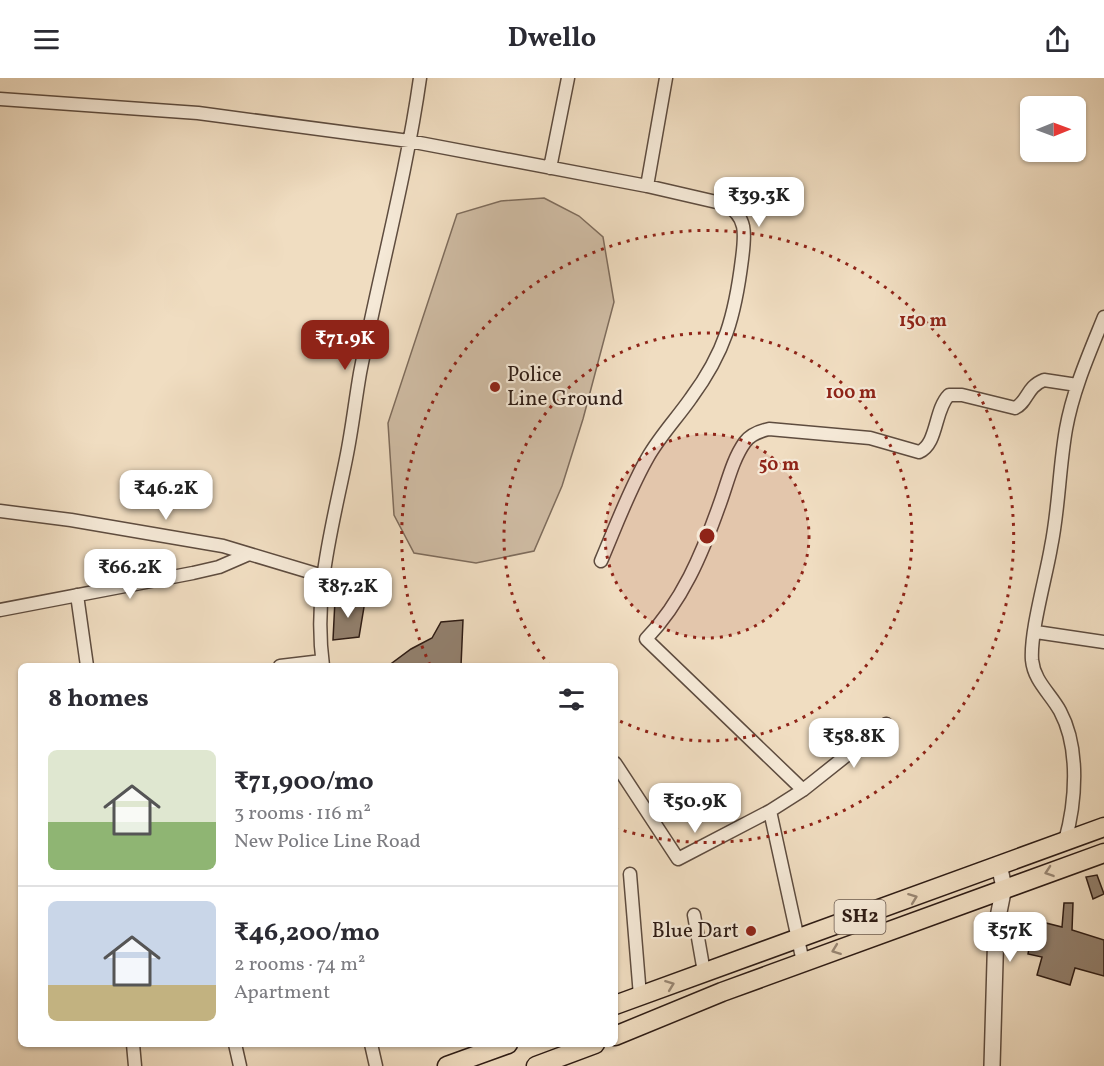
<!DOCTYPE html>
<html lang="en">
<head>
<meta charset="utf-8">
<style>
	body { margin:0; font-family:Vollkorn,serif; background:#f7f7f7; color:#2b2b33; height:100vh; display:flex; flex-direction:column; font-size:22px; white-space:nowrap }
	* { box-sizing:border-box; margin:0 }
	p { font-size:20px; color:#7c7c81 }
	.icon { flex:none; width:33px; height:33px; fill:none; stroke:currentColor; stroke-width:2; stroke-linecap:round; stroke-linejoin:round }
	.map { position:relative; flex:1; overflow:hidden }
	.side { position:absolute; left:18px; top:585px; width:600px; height:384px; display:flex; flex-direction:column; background:#fff; border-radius:9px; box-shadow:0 2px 4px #0004 }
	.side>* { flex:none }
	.needle { width:39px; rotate:89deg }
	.tools { position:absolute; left:1020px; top:18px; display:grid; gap:12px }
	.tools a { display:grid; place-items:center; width:66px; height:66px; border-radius:9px; background:#fff; box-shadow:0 2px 4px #0004; font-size:30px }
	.price { position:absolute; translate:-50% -51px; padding:0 14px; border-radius:12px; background:#fff; color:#222; font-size:20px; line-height:39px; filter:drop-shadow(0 2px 3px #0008) }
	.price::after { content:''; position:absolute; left:50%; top:36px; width:18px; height:14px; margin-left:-9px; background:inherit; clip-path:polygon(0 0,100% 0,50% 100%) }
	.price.active { background:#8f2418; color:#fff }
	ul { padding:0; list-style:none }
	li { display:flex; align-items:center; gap:18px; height:150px; padding:0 30px }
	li+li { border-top:2px solid #e1e1e2 }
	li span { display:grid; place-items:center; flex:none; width:168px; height:120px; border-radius:9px; color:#555 }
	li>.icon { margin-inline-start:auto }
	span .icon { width:72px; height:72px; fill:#fffc; stroke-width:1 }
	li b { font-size:26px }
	h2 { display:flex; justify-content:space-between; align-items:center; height:72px; padding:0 30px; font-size:26px }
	header { display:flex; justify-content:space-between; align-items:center; height:78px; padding:0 30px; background:#fff; font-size:27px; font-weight:700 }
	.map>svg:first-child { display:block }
	.green { fill:#cfbca4; stroke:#7e6c5c; stroke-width:1.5 }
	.building { fill:#92806e; stroke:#2d1b14; stroke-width:1.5 }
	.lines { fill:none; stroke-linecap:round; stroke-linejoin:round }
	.minor-casing { stroke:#5e4c3f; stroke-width:15 }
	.tertiary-casing { stroke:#5e4c3f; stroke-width:18 }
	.primary-casing { stroke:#2d1b14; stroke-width:21 }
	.minor { stroke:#f5e9d7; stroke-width:12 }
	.tertiary { stroke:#f5e9d7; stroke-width:15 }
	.primary { stroke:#f0ddc1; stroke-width:18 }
	.oneway { stroke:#988673 }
	.ring { fill:none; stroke:#8f2418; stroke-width:3; stroke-dasharray:3 6 }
	.poi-dot { fill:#8f2418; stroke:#f5e9d7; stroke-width:2 }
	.labels { text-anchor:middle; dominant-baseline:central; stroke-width:4.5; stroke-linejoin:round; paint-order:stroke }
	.shield { fill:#f5e9d7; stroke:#69594e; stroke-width:1.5 }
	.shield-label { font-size:20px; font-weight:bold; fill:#2d1b14 }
	.poi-label { font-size:21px; fill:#2d1b14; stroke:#f5e9d7; text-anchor:start }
	.centre { fill:#8f2418; stroke:#f5e9d7; stroke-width:3 }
	.ring-label { font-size:18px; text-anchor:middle; font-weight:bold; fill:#8f2418; stroke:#f5e9d7; stroke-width:4.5; stroke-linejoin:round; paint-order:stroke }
</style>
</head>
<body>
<header><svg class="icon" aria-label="menu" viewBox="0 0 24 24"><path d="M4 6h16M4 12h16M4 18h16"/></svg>Dwello<svg class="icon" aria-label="share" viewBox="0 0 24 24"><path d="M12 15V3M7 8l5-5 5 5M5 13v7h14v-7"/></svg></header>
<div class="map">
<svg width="1104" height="988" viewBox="0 0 1104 988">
	<rect width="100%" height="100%" fill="#f0ddc1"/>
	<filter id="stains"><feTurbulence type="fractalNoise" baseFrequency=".00333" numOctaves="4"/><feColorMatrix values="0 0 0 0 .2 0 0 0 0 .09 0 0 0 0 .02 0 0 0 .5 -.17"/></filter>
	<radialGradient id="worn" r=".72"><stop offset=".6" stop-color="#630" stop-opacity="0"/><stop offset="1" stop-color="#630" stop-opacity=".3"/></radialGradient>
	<path class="green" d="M544,120l35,18 24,21 11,65 -31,117 -21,67 -28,65 -58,12 -62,-10 -20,-38 -6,-92 69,-209 44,-13z"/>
	<path class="building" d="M335,522l30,1 -6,36 -26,3z
		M463,542l-2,46h-73l23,-17 21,-11 9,-16z
		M1097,797l7,19 -11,5 -7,-22z
		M1064,825h9l-1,27 32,10v36l-29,-8 -5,17 -33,-10 5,-18 -14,-3 6,-34 28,7z"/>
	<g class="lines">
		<defs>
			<path id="minor" d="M0,21l198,14 211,28 238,45 78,18c23,13 20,31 17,55 -7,57 -17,93 -51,139 -14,20 -31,38 -43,59 -19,33 -32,69 -47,104
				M550,90l18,-90
				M647,108l19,-108
				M0,433l71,9 152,26 100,30
				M77,517l10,71
				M0,532l193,-37 26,-6 30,-13
				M1036,554l68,10
				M280,588l42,-5
				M323,588c-10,-73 9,-137 23,-207 6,-29 9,-57 14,-86 19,-98 46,-196 60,-295
				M615,685l63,96 92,-48 33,-21 83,-66
				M803,712l-157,-151c36,-37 56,-85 73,-133 8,-21 13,-46 26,-64 6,-8 15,-11 24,-13l101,9 49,14c19,-8 15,-42 30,-57h13l53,13c13,-6 11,-21 29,-28l33,5
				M770,733l33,151
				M1065,763c11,-39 15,-93 -5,-130 -10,-18 -26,-30 -28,-51 -2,-28 14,-83 19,-113 8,-39 8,-78 15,-118 7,-39 23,-75 38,-112
				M630,796l10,122
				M694,837l10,57
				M133,966l2,22
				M235,966l5,22
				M371,966l5,22"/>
			<path id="tertiary" d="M992,988l4,-139 8,-40 -5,-22"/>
			<path id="primary" d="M615,927l489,-178
				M615,958l107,-44 382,-139
				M447,988l61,-22
				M536,988l59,-22"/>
		</defs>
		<use href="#minor" class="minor-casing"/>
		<use href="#tertiary" class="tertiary-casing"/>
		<use href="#primary" class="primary-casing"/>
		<use href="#minor" class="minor"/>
		<use href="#tertiary" class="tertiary"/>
		<use href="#primary" class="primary"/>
	</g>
	<defs><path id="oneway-chevron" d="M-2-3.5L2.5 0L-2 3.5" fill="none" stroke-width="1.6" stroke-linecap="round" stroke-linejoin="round" transform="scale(1.5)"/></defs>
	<g class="oneway">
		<use href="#oneway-chevron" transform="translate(1049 794) rotate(161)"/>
		<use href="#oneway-chevron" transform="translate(913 820) rotate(-21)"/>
		<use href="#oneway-chevron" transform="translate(836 872) rotate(159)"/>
		<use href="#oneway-chevron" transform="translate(670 907) rotate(-21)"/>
	</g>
	<circle cx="707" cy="458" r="102" fill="#8f2418" fill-opacity=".12"/>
	<g class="ring">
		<circle cx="707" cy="458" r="102"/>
		<path d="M550 588A204 204 0 1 1 616 641"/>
		<path d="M430 587A306 306 0 1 1 618 751"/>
	</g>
	<g class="poi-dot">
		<circle cx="495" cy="309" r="6"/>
		<circle cx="751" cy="853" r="6"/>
	</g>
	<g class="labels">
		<rect class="shield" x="834.5" y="822" width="51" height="34" rx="4.5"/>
		<g class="shield-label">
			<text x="860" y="839">SH2</text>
		</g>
		<g class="poi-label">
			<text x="507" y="297">Police<tspan x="507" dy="24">Line Ground</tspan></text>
			<text x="739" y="853" text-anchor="end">Blue Dart</text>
		</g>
	</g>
	<circle cx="707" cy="458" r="9" class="centre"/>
	<g class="ring-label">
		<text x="923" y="248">150 m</text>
		<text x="851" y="320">100 m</text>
		<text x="779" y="392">50 m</text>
	</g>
	<rect width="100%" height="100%" filter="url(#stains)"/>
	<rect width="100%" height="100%" fill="url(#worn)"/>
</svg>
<div class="tools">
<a><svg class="needle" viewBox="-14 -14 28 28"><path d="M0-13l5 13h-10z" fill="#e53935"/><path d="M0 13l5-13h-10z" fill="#7c7c81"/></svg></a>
</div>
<b class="price" style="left:759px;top:150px">₹39.3K</b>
<b class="price active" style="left:345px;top:293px">₹71.9K</b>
<b class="price" style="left:166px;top:443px">₹46.2K</b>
<b class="price" style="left:130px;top:522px">₹66.2K</b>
<b class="price" style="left:348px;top:541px">₹87.2K</b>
<b class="price" style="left:854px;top:691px">₹58.8K</b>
<b class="price" style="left:695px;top:756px">₹50.9K</b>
<b class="price" style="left:1010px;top:885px">₹57K</b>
<section class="side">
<h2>8 homes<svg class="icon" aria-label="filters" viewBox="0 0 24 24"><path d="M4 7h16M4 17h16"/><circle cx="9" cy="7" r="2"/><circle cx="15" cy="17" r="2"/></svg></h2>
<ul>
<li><span style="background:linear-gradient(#dfe7d0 60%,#8fb573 0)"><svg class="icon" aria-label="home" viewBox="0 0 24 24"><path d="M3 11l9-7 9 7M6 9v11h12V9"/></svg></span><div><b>₹71,900/mo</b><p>3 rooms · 116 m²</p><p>New Police Line Road</p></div></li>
<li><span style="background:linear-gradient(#c9d6e8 70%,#c2b280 0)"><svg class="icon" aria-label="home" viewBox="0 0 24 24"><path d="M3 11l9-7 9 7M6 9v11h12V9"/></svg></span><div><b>₹46,200/mo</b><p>2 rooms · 74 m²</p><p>Apartment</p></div></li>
</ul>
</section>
</div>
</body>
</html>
